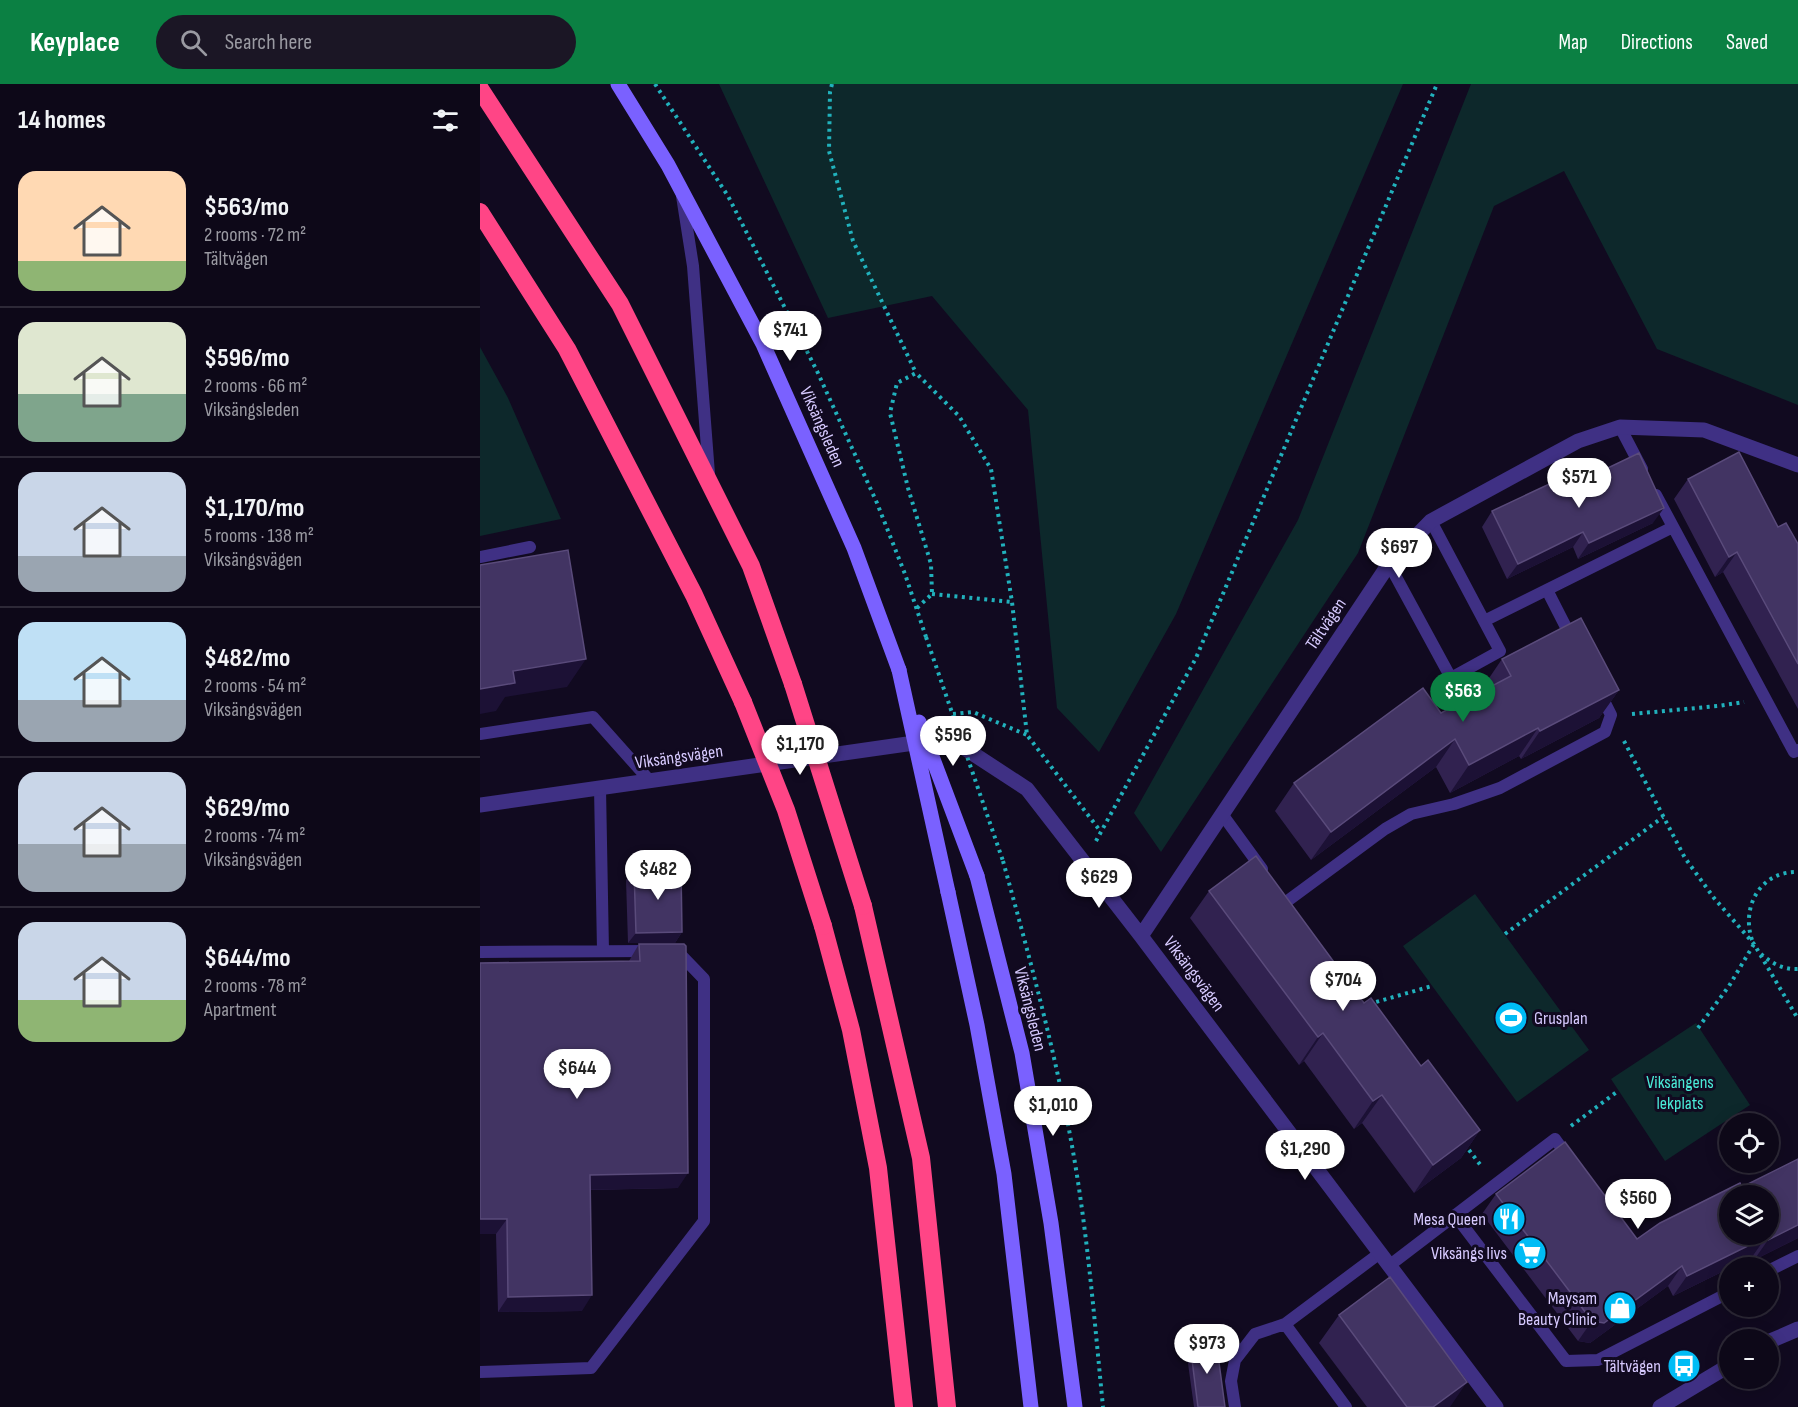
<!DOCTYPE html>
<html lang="en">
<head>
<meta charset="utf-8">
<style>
	body { margin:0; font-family:"Sofia Sans Condensed",sans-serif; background:#1b1625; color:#f1f3f6; height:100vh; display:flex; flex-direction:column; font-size:22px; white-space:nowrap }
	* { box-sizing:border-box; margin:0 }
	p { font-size:20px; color:#9a9aa2 }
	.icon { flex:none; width:33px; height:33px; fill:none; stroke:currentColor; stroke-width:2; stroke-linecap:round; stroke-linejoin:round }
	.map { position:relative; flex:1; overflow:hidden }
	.side { display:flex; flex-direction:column; background:#0d0818; width:480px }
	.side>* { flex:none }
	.controls { position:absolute; left:1239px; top:1029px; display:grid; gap:12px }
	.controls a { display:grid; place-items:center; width:60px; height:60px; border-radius:50%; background:#0d0818; box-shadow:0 3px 15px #0003,0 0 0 2px #2d2937; font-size:30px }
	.price { position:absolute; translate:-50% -51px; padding:0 14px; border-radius:21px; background:#fff; color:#222; font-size:20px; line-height:39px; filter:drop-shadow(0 2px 3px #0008) }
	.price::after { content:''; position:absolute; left:50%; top:36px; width:18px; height:14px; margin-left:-9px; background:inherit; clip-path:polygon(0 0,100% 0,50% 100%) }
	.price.selected { background:#0b8043; color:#fff }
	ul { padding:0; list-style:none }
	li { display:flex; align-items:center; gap:18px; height:150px; padding:0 18px }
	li+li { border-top:2px solid #2d2937 }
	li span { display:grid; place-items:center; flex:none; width:168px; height:120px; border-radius:18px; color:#555 }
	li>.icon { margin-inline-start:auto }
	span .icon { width:72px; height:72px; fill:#fffc; stroke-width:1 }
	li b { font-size:26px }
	h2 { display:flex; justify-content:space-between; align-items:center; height:72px; padding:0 18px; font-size:26px }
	header { display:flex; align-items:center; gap:36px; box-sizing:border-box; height:84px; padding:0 30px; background:#0b8043; color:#fff }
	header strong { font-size:28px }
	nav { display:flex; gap:33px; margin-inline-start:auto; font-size:21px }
	.search { width:420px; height:54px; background:#1b1625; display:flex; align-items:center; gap:15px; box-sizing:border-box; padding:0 21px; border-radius:33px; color:#9a9aa2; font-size:22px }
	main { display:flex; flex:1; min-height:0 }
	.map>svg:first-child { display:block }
	.green { fill:#0d282b }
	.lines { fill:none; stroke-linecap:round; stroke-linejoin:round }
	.path { stroke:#21b1bc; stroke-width:4; stroke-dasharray:3 4.5; stroke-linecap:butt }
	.service { stroke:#3f3084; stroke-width:12 }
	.minor { stroke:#3f3084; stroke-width:15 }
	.tertiary { stroke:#3f3084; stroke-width:15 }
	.secondary { stroke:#7a61ff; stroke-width:15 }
	.motorway { stroke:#ff4586; stroke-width:18 }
	.path-bridge { stroke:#21b1bc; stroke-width:4; stroke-dasharray:3 4.5; stroke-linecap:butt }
	.secondary-bridge { stroke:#7a61ff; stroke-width:15 }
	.motorway-bridge { stroke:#ff4586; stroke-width:18 }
	.wall { fill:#312250 }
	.shaded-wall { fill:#1c1135 }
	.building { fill:#423463; stroke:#5a4b7b; stroke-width:1.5; fill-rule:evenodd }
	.labels { text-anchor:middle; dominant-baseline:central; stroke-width:6; stroke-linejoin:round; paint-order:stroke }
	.street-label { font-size:18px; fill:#d7caff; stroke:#110a20 }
	.poi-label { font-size:18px; fill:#d7caff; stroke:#110a20; text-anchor:end }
	.park-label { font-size:18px; fill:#4aebd8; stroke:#110a20 }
</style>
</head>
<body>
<header>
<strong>Keyplace</strong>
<div class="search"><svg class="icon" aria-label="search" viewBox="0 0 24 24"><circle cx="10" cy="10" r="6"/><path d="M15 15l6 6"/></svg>Search here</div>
<nav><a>Map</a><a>Directions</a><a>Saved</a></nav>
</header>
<main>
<section class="side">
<h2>14 homes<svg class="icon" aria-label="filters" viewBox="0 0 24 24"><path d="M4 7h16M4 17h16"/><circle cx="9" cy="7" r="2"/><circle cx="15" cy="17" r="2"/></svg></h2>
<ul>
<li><span style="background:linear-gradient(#ffd9b3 75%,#8fb573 0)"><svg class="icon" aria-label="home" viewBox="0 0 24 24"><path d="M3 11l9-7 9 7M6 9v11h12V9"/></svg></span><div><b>$563/mo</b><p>2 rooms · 72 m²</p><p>Tältvägen</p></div></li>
<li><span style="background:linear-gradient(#dfe7d0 60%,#7fa58c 0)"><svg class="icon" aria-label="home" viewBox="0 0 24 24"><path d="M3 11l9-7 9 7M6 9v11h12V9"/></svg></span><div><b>$596/mo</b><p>2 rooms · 66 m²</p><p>Viksängsleden</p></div></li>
<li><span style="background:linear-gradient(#c9d6e8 70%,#9aa5b1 0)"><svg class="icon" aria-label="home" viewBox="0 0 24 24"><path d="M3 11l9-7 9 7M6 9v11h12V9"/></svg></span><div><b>$1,170/mo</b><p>5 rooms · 138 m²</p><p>Viksängsvägen</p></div></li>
<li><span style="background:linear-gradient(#bfe0f5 65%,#9aa5b1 0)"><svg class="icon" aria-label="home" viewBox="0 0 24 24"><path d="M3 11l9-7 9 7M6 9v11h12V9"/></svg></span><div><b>$482/mo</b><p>2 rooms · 54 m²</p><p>Viksängsvägen</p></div></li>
<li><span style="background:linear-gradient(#c9d6e8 60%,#9aa5b1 0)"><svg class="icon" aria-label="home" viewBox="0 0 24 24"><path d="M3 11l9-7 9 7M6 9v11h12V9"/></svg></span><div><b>$629/mo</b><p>2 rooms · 74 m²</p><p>Viksängsvägen</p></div></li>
<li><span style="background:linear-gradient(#c9d6e8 65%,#8fb573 0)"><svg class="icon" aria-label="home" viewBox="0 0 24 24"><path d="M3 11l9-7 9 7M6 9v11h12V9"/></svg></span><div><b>$644/mo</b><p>2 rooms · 78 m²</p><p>Apartment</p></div></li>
</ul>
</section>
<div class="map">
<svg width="1318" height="1323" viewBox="0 0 1318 1323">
	<rect width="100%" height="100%" fill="#110a20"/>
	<path class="green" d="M239,0h684l-227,530 -77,138 -42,-44 -29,-298 -96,-114 -104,22z
		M991,0h327v321l-141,-56 -93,-178 -70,35 -136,347 -197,299 -27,-39 164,-293z
		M0,263l28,51 53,121 -81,17z
		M995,810l114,156 -72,52 -114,-156z
		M1216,939l54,82 -85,56 -54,-82z"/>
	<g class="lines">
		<path class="path" d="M175,0l73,112 89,175 60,132 28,71 21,63
			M352,0l-2,8 -1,59 24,90 63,132
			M452,510l80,8
			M437,524l15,-14 -1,-30 -23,-76 -18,-75 7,-30 19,-10 43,43 32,53 21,133 15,133 74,97
			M473,630l20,-2 54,23
			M1152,630l86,-8 26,-4
			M1144,657l61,117 29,40 40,46 44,75
			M616,757l100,-183 241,-574
			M523,777c25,91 50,182 67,274 17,90 24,181 33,272
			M1025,850l158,-117
			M1272,856c-11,-33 8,-69 46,-68
			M1281,870c10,9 23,16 37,15
			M889,920l63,-18
			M1218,944l31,-42 25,-42
			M1091,1042l47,-35
			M989,1066l13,17"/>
		<path class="service" d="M202,112l11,70 16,208
			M1140,343l22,42
			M1176,411l138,257 4,-2
			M0,473l50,-10
			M909,480l62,114 49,-27 -69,-130
			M1067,506l25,49
			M1004,537l189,-94
			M0,650l113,-17 57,64
			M120,704l3,163
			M742,730l40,55
			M806,818l99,-73 26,-15 43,-10 46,-16 105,-56 6,-17 -10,-20
			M0,868l171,-1
			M975,1131l111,146 32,-1 132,-68
			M910,1181l165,-126 13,18
			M1288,1187l30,-15
			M805,1240l61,83
			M0,1288l111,-4 113,-147v-242l-27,-28h-3
			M755,1323l-4,-26 4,-21 20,-26 30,-10 95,-71"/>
		<path class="minor" d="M0,721l469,-67 78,51 114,147 355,471
			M661,852l248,-372 42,-43 147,-80 42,-14 84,3 94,35"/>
		<path class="tertiary" d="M1288,1258l30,-13
			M1180,1323l70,-42"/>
		<path class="secondary" d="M138,0l50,81 95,179 91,204 45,122
			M497,792l45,177 29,170 24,184
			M468,808l29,133 27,149 27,233"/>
		<path class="motorway" d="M0,5l140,215 131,262 42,118
			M0,128l87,137 127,246 49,107
			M383,822l58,252 26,249
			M343,842l28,104 27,138 26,239"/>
		<path class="path-bridge" d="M446,553l77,224"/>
		<path class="secondary-bridge" d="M419,586l49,222
			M439,638l58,154"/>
		<path class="motorway-bridge" d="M313,600l70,222
			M263,618l43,108 37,116"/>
	</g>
	<path class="wall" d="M1208,395l90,48 20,17v165l-75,-137 -8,5 -41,-78z
		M1084,405l89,34 -75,36 -5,-12 -66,32 -25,-52 10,-16z
		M1022,575l117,31 -20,28 -78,41 -2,-3 -69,37 -14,-26 -125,93 -36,-49 19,-28 147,-70 44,-23 -2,-3z
		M154,786l48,62 -7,11h-47l-2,-63z
		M729,807l155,112 57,63 59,64 -19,28 -47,35 -52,-70 -8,6 -50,-68 -5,4 -109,-147z
		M159,860l39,244 -88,2 -8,121 -84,1 -2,-78h-16v-271l149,-2z
		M1318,1075v79l-44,22 -2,-3 -22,11 -57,28 -5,-10 -78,57 -12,-2 -96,-127 14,-20 141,45z
		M859,1231l111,92h-83l-48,-64z
		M710,1260l35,63h-31l-8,-58z"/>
	<path class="shaded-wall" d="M1184,424l-11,15 -75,36 11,-16z
		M1103,448l-10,15 -66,32 11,-15z
		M1257,468l-14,20 -8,5 14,-20z
		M106,575l-19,28 -62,10 -9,14 -16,3v-25l33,-18z
		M1139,606l-20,28 -78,41 19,-28z
		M1058,644l-19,28 -69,37 19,-28z
		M975,655l-19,28 -125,93 20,-28z
		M202,848l-7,11h-47l8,-10z
		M843,949l-19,28 -5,4 19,-28z
		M902,1011l-20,28 -8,6 19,-28z
		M1000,1046l-19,28 -47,35 19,-28z
		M208,1089l-10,15 -99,2 11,-15z
		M0,1135h27l-11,15h-16z
		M1318,1141v13l-44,22 14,-20z
		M1286,1153l-14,20 -79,39 14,-20z
		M1202,1182l-14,20 -78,57 -12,-2 14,-20z
		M112,1211l-10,16 -84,1 10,-15z
		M987,1298l-17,25h-17z"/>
	<path class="building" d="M1259,368l39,75 8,-4 12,21v120l-61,-112 -8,5 -41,-78z
		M1159,369l25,55 -75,35 -6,-11 -65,32 -26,-53 68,-32 4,10z
		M88,466l18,109 -73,12 2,12 -35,6v-124z
		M1101,534l38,72 -79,41 -2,-3 -69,37 -14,-26 -124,93 -37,-49 129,-95 18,25 70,-37 -9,-17z
		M776,772l108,147 7,-5 50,68 7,-6 52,70 -47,35 -51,-70 -9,6 -50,-68 -5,4 -109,-146z
		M201,785l1,63 -46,1 -2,-63z
		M159,860h45l2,2 2,227 -98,2 2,120 -84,2 -1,-78h-27v-256l160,-2z
		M1085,1058l72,97 23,-16 80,-40 2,4 56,-28v66l-30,15 -2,-3 -79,39 -5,-10 -78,57 -12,-2 -96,-127zM1250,1112h38v38h-38z
		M910,1193l77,105 -34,25h-26l-68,-92z
		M736,1256l9,67h-27l-8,-63z"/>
	<defs>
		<symbol id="stadium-disc" viewBox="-11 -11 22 22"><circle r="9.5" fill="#00bcf5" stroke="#110a20"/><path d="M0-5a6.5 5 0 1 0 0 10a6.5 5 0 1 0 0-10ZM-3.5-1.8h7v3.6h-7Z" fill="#fff"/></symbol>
		<symbol id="restaurant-disc" viewBox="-11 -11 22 22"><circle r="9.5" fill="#00bcf5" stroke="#110a20"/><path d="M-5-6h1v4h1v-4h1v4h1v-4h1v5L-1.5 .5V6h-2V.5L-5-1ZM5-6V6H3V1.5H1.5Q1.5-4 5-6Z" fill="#fff"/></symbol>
		<symbol id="supermarket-disc" viewBox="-11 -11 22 22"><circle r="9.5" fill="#00bcf5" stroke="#110a20"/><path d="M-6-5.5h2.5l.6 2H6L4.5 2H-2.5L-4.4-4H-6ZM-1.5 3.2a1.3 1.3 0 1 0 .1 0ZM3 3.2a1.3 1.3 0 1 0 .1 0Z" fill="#fff"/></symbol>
		<symbol id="shop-disc" viewBox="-11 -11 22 22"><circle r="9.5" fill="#00bcf5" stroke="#110a20"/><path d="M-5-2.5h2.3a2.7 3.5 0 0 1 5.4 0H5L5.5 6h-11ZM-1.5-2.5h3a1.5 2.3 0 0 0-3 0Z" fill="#fff"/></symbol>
		<symbol id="bus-disc" viewBox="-11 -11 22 22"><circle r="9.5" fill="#00bcf5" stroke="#110a20"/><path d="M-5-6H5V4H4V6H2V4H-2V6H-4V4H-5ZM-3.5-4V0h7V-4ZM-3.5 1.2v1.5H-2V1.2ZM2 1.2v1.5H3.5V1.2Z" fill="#fff"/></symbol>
	</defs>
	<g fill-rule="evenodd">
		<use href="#stadium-disc" x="1012" y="915" width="38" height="38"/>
		<use href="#restaurant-disc" x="1010" y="1116" width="38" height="38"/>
		<use href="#supermarket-disc" x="1031" y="1150" width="38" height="38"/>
		<use href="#shop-disc" x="1121" y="1205" width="38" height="38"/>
		<use href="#bus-disc" x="1185" y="1263" width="38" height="38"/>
	</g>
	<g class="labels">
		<g class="street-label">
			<text transform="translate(342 343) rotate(66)">Viksängsleden</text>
			<text transform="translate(846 540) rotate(-56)">Tältvägen</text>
			<text transform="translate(199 673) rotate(-8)">Viksängsvägen</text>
			<text transform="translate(714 890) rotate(53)">Viksängsvägen</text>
			<text transform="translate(550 925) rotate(76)">Viksängsleden</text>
		</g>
		<g class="poi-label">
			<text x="1054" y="934" text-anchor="start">Grusplan</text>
			<text x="1006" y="1135">Mesa Queen</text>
			<text x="1027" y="1169">Viksängs livs</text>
			<text x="1117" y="1214">Maysam<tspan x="1117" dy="21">Beauty Clinic</tspan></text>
			<text x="1181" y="1282">Tältvägen</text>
		</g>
		<g class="park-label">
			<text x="1200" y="998">Viksängens<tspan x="1200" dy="21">lekplats</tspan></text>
		</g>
	</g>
</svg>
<div class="controls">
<a><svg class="icon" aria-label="locate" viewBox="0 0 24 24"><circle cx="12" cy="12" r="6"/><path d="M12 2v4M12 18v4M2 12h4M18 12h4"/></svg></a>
<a><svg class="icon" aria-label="layers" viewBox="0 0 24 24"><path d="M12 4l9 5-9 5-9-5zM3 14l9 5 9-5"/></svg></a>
<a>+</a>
<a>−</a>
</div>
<b class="price" style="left:310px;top:278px">$741</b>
<b class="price" style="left:1099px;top:425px">$571</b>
<b class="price" style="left:919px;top:495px">$697</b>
<b class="price selected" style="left:983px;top:639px">$563</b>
<b class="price" style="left:473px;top:683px">$596</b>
<b class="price" style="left:320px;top:692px">$1,170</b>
<b class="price" style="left:178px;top:817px">$482</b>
<b class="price" style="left:619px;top:825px">$629</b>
<b class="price" style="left:863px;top:928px">$704</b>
<b class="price" style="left:97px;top:1016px">$644</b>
<b class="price" style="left:573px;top:1053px">$1,010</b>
<b class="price" style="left:825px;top:1097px">$1,290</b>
<b class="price" style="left:1158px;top:1146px">$560</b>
<b class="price" style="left:727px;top:1291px">$973</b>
</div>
</main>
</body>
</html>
